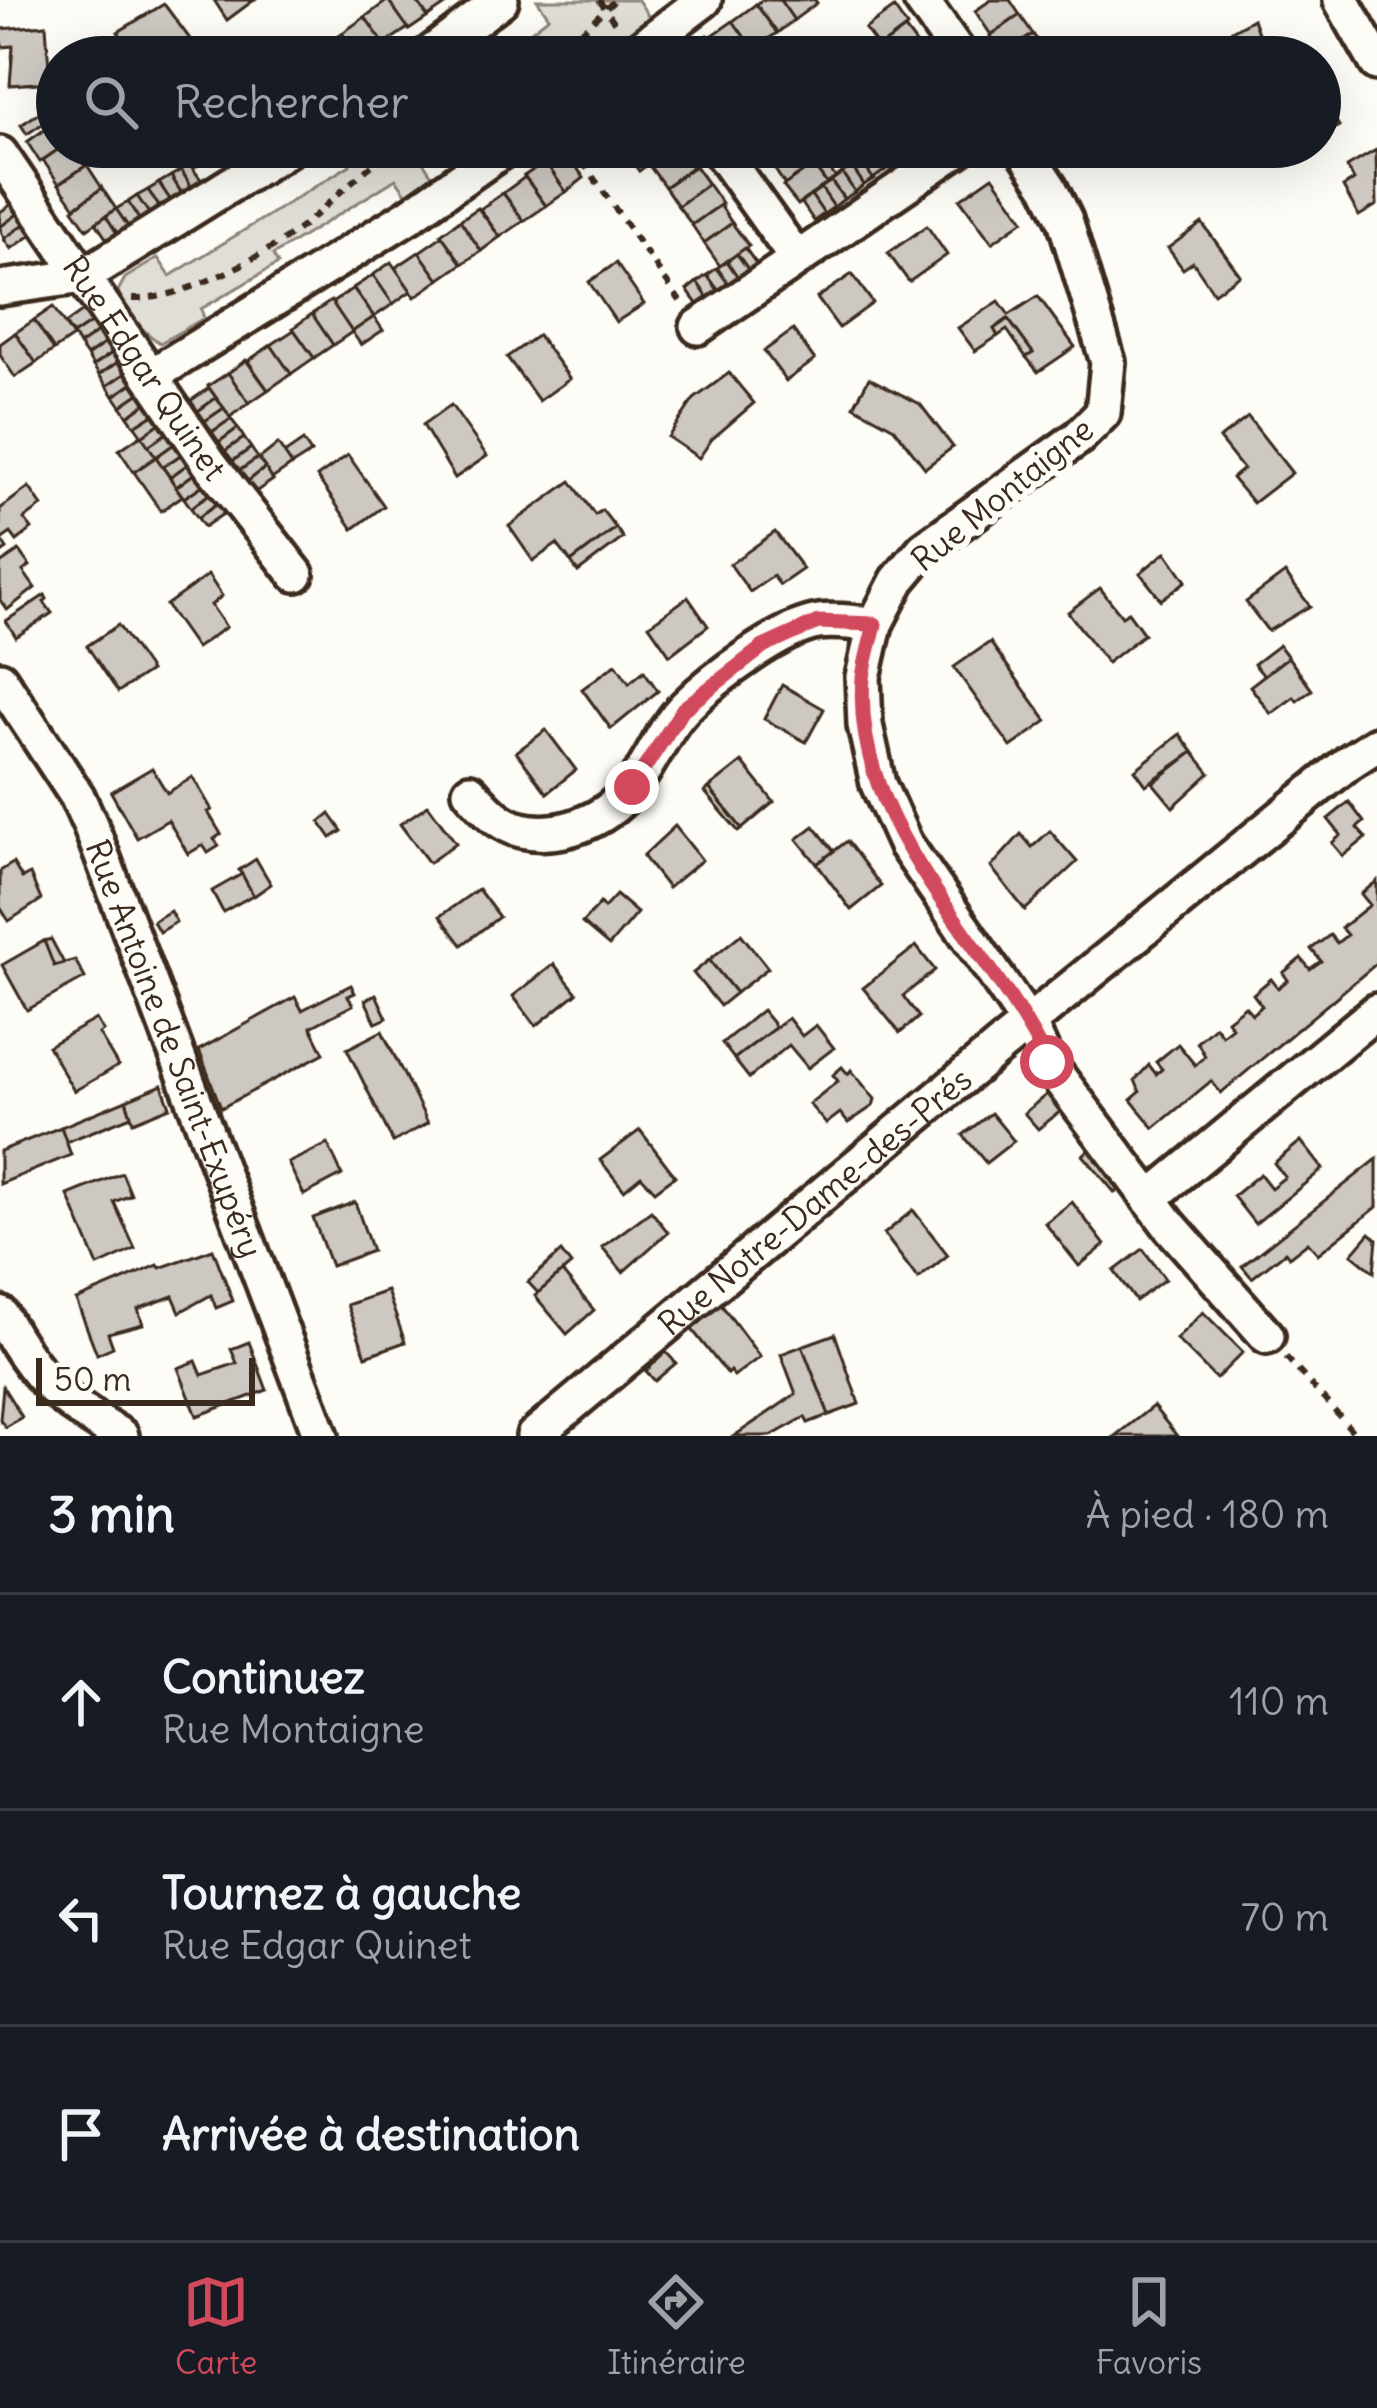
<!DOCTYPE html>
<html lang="fr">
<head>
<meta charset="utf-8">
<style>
	body { margin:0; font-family:Delius,sans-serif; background:#242831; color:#f1f3f6 }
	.scale { position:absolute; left:36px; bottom:30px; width:219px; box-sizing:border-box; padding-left:12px; border:6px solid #3b2a1e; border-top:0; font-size:33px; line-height:42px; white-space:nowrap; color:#3b2a1e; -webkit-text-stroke:9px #fdfcf7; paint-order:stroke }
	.stop { position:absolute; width:36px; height:36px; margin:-27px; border:9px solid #d1495b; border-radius:50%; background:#fff }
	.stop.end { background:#d1495b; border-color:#fff; box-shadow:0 3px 12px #0008 }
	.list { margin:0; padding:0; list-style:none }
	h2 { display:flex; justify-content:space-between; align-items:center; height:156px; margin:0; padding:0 48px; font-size:51px }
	h2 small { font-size:39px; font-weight:400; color:#9ea1a6 }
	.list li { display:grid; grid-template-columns:78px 1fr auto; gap:36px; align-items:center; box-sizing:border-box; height:216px; padding:0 48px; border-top:3px solid #363941 }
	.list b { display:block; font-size:45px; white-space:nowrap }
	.list p { margin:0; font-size:39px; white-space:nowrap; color:#9ea1a6 }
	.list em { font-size:39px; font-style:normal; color:#9ea1a6 }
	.icon { flex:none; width:66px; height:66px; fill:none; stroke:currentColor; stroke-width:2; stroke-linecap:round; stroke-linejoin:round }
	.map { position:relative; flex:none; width:1377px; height:1436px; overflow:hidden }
	.search { position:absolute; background:#171b24; box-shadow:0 12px 48px #0002; left:36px; right:36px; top:36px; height:132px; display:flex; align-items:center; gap:30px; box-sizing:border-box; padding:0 42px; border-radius:66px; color:#9ea1a6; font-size:45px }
	.sheet { height:804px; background:#171b24 }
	nav { display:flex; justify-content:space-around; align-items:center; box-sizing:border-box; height:168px; border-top:3px solid #363941; background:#171b24; font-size:33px; color:#9ea1a6 }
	nav a { display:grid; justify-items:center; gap:6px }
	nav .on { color:#d1495b }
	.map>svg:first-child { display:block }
	.green { fill:#e1ded7; stroke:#8e847a; stroke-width:3 }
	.building { fill:#cdc8c2; stroke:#3b2a1e; stroke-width:3 }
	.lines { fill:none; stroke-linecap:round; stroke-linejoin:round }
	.minor-casing { stroke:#3b2a1e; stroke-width:42 }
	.path { stroke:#3b2a1e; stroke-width:6; stroke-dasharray:9 9; stroke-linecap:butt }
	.minor { stroke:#fdfcf7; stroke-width:33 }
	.route { stroke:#d1495b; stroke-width:15 }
	.labels { text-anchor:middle; stroke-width:12; stroke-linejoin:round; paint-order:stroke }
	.street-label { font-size:33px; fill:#3b2a1e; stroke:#fdfcf7 }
</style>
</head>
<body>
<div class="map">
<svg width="1377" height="1436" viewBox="0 0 1377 1436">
	<rect width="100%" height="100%" fill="#fdfcf7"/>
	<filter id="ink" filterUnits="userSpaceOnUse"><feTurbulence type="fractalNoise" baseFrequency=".00833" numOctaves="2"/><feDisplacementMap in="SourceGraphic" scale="24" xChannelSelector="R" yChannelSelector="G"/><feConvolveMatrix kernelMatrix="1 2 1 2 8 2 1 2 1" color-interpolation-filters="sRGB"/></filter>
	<g filter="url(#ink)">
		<g class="green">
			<polygon points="537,0 638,0 653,23 606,57 593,57 581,42 560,57 498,57 549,17"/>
			<path d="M 339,147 L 442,147 L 423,162 L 437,183 L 411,200 L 396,179 L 273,255 L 278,264 L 201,309 L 204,318 L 160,343 C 141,330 126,313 118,291 L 125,278 L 158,258 L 170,276 L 350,165 Z"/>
		</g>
		<g class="building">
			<polygon points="214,0 254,0 227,20"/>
			<polygon points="388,0 416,0 428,17 409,30"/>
			<polygon points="388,0 408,28 384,44 365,17"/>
			<polygon points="416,0 445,0 447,4 428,17"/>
			<polygon points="762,0 780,0 794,20 777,33 756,4"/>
			<polygon points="780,0 815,0 817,3 794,20"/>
			<polygon points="991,0 1010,0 1020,15 991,35 975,11"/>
			<polygon points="164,4 190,39 166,57 137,57 118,32"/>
			<polygon points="756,4 777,33 753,49 733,21"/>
			<polygon points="894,8 907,27 879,48 865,29"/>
			<polygon points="1020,15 1033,34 1003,55 990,36"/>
			<polygon points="365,17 384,44 359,57 342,33"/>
			<polygon points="1253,19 1262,44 1269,40 1277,53 1270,57 1223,57 1214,41"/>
			<polygon points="733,21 753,49 741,57 724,57 710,37"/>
			<polygon points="46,25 50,82 10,85 13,46 2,47 0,29"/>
			<polygon points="905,29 922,52 915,57 885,57 879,48"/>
			<polygon points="342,33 359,57 332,57 323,45"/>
			<polygon points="1033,34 1047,54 1004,57 1003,55"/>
			<polygon points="708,35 710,37 724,57 694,57 689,49"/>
			<polygon points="1320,83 1326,94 1321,97 1339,126 1320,137"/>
			<polygon points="39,113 45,122 27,134 21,125"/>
			<polygon points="57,121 57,147 62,147 40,162 27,142"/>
			<polygon points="62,147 75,147 87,165 59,184 43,160"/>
			<polygon points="178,147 205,147 211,156 193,169"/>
			<polygon points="622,147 636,147 648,164 639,171"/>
			<polygon points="636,147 672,147 648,164"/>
			<polygon points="672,147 678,147 692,167 665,187 648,164"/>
			<polygon points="759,147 791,147 770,162"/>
			<polygon points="791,147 801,147 813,165 785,185 770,162"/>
			<polygon points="883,147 895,164 884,171 872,152"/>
			<polygon points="564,149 584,178 566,192 545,162"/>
			<polygon points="1376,150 1377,205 1359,216 1343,187 1354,180 1347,167"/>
			<polygon points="872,152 884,171 873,179 861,160"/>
			<polygon points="822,158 836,178 827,184 813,165"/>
			<polygon points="861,160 873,179 864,185 852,167"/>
			<polygon points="545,162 566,192 546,206 524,176"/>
			<polygon points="87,165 102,188 75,207 59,184"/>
			<polygon points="190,165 202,181 192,188 181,170"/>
			<polygon points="813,165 827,184 798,205 783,186"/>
			<polygon points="695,166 708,184 678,206 665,187"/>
			<polygon points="852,167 864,185 855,192 842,173"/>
			<polygon points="181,170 192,188 182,194 171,176"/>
			<polygon points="842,173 855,192 844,199 831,181"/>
			<polygon points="171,176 182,194 171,201 159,183"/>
			<polygon points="993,176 1024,220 992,243 960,199"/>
			<polygon points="525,177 546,206 524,221 503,193"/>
			<polygon points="831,181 844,199 834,207 821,188"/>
			<polygon points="159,183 171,201 160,208 148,190"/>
			<polygon points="708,184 722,204 692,225 678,206"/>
			<polygon points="102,188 116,209 87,229 73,209"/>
			<polygon points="821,188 834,207 824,214 811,195"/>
			<polygon points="148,190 160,208 150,215 137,196"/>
			<polygon points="503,193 524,221 500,237 480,209"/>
			<polygon points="811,195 824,214 814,221 801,202"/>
			<polygon points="137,196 150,215 140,221 128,202"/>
			<polygon points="128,202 140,221 129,228 116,209"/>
			<polygon points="12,204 19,213 0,227 0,212"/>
			<polygon points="720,205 732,223 704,243 692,225"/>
			<polygon points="478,208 500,237 481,251 460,220"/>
			<polygon points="116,209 129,228 118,235 106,216"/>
			<polygon points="19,213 26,223 4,239 0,227"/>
			<polygon points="106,216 118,235 108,241 96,223"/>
			<polygon points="460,220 481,251 462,264 441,234"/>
			<polygon points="26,223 33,234 11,249 4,239"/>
			<polygon points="732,223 749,246 720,266 704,243"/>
			<polygon points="1202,223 1240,275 1214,293 1193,262 1183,269 1168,248"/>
			<polygon points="927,226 947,255 909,282 888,253"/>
			<polygon points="442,236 462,264 439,280 419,252"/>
			<polygon points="745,248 758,266 750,272 737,254"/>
			<polygon points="419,252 439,280 415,297 395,268"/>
			<polygon points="737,254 750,272 739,279 727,261"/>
			<polygon points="727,261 739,279 730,286 717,268"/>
			<polygon points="391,262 411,291 393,304 373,275"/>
			<polygon points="616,263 644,304 616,322 589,282"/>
			<polygon points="717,268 730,286 720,293 707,275"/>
			<polygon points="852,274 873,303 839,328 817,298"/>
			<polygon points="373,275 393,304 374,317 353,288"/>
			<polygon points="707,275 720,293 710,301 697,282"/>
			<polygon points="697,282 710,301 700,308 687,290"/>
			<polygon points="353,288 374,317 352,332 332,303"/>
			<polygon points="1038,296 1075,347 1038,372 1026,357 1033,353 1008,319 994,329 998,336 975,351 958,328 999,301 1009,315"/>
			<polygon points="331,301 352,332 333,345 312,314"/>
			<polygon points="53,307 73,337 54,350 34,320"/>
			<polygon points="86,309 94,321 73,335 65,324"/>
			<polygon points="312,314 333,345 314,358 293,328"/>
			<polygon points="374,317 383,330 361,345 352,332"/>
			<polygon points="1008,319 1033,353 1026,357 1007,330 998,336 994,329"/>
			<polygon points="34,320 54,350 36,363 15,333"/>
			<polygon points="94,321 101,330 79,345 73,335"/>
			<polygon points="101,330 108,341 87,356 79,345"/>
			<polygon points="294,330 314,358 291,374 271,345"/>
			<polygon points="793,330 815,360 786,381 764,351"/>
			<polygon points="15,333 36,363 15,377 0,355 0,344"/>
			<polygon points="538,335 570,379 539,401 507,357"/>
			<polygon points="108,341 115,351 93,366 87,356"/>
			<polygon points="271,345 291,374 268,390 248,361"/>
			<polygon points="115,351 121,360 99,375 93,366"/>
			<polygon points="121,360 129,371 107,386 99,375"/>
			<polygon points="246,360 268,390 249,403 228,373"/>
			<polygon points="129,371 136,381 114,396 107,386"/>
			<polygon points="228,373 249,403 230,417 208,386"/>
			<polygon points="729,373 754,403 712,439 699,458 668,437 694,399"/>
			<polygon points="869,378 920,404 953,447 925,468 894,428 854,406"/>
			<polygon points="136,381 143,391 121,406 114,396"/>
			<polygon points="209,388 216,398 198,411 190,401"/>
			<polygon points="143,391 149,401 128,416 121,406"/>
			<polygon points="216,398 224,408 205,421 198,411"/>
			<polygon points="149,401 157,412 135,426 128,416"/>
			<polygon points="451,405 487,456 455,478 423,425"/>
			<polygon points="224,408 231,419 212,432 205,421"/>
			<polygon points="157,412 163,421 142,436 135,426"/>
			<polygon points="1248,417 1292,473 1253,503 1232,478 1243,469 1219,439"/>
			<polygon points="231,419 238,428 219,442 212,432"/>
			<polygon points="163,421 170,431 148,446 142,436"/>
			<polygon points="238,428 244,438 225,451 219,442"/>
			<polygon points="170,431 177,442 156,457 148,446"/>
			<polygon points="141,435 156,457 134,472 119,450"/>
			<polygon points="244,438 251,448 233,461 225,451"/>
			<polygon points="303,441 311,453 292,465 284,454"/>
			<polygon points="177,442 185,452 163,467 156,457"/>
			<polygon points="278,444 292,465 272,479 259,459"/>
			<polygon points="251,448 258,458 239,471 233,461"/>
			<polygon points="185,452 191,462 170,477 163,467"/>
			<polygon points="348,455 384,506 353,529 317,477"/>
			<polygon points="156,457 182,496 161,511 134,472"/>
			<polygon points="258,458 265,468 247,482 239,471"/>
			<polygon points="191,462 198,471 176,487 170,477"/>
			<polygon points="265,468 273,480 254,493 247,482"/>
			<polygon points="198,471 206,483 184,498 176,487"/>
			<polygon points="571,481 595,515 602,510 616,528 571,562 557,544 533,561 509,526"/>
			<polygon points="206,483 212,492 191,508 184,498"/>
			<polygon points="29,487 42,506 24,519 32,529 17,541 11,533 1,540 7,549 0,554 0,509"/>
			<polygon points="212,492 219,502 198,518 191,508"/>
			<polygon points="219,502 226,512 204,527 198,518"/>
			<polygon points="616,528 623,538 578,572 571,562"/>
			<polygon points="775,532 803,569 780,585 773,576 750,592 730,564"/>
			<polygon points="19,551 30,566 23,571 35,588 7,610 0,600 0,564"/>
			<polygon points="1166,552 1186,581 1161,600 1140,573"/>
			<polygon points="1285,573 1310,606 1268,631 1246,602"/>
			<polygon points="208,575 222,596 211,605 226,627 196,648 166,605"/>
			<polygon points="1100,588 1122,616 1128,612 1144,634 1107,663 1068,612"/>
			<polygon points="45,595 47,599 44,602 52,613 16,637 6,621"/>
			<polygon points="688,597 708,626 670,655 649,625"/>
			<polygon points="118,625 150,671 118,692 87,646"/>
			<polygon points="990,642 1047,721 1011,747 954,667"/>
			<polygon points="1279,645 1288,657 1264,676 1254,664"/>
			<polygon points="1288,657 1312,690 1297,701 1294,697 1271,714 1250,686"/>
			<polygon points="616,664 629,683 644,671 658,691 611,729 582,689"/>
			<polygon points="782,685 824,709 806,742 764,719"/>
			<polygon points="546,730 576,770 547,793 516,752"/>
			<polygon points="1180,734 1193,752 1146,785 1135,770"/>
			<polygon points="1193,752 1210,773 1173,807 1153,783"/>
			<polygon points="742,762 774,802 742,829 709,788"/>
			<polygon points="152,768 167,793 193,777 212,810 208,812 221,834 214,839 219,846 208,853 203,845 188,854 168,820 137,838 111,792"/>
			<polygon points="709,788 742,829 738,831 705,792"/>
			<polygon points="1349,802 1364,822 1357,828 1366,838 1343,856 1332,843 1341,835 1328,819"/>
			<polygon points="428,805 456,843 429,863 400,824"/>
			<polygon points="330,814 342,831 331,838 320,822"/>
			<polygon points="675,826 702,860 668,888 643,856"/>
			<polygon points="814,826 834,851 817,864 797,839"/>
			<polygon points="1050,831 1077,862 1025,910 991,867 1021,834 1032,847"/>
			<polygon points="847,841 881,886 851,910 817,864"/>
			<polygon points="256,859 271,884 254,896 239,870"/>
			<polygon points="13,863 22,878 30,874 41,900 9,921 0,907 0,871"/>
			<polygon points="242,874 253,895 223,912 212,891"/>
			<polygon points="1377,881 1377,963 1221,1093 1211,1081 1154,1128 1131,1100 1140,1092 1135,1080 1149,1065 1156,1074 1162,1069 1156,1062 1178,1044 1195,1065 1205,1056 1197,1042 1215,1026 1222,1035 1232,1027 1227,1020 1245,1006 1252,1014 1262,1006 1253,994 1271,979 1278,988 1288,980 1283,973 1301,958 1310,969 1321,961 1311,949 1330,935 1337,943 1347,935 1341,928 1370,905 1361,894"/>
			<polygon points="478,889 499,917 462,945 440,916"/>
			<polygon points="616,895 637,913 609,946 582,923 600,903 604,908"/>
			<polygon points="170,911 176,922 159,932 153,921"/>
			<polygon points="741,934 768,968 736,993 709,960"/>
			<polygon points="51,939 65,965 61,967 54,966 51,961 44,941"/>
			<polygon points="44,941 54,966 75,960 85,978 27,1010 2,965"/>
			<polygon points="916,946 935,970 903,996 919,1017 900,1033 863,988"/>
			<polygon points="709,960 736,993 720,1006 693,973"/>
			<polygon points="554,964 577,993 536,1026 513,996"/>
			<polygon points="351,985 355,993 348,996 353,1005 311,1027 324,1053 221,1108 199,1050 295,997 302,1010"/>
			<polygon points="376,994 387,1018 376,1023 365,1000"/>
			<polygon points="762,1010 776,1027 734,1059 722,1043"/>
			<polygon points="788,1018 802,1036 816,1025 834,1048 808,1068 789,1045 749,1078 734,1059"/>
			<polygon points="96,1019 103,1031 99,1034 118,1066 74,1091 48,1046"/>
			<polygon points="382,1031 428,1123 393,1142 347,1049"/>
			<polygon points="842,1067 848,1074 851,1070 875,1099 873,1106 848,1123 840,1113 826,1124 809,1104 838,1081 833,1075"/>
			<polygon points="162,1085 170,1107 133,1122 126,1100"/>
			<polygon points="1047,1094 1061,1111 1038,1129 1024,1113"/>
			<polygon points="126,1100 131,1116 66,1142 61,1127"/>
			<polygon points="991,1113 1014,1141 986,1163 963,1135"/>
			<polygon points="61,1127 71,1155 0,1184 0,1151"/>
			<polygon points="640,1130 675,1176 655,1191 641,1176 624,1190 600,1160"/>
			<polygon points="1301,1141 1323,1169 1255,1224 1233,1196 1260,1174 1271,1188 1285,1177 1274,1163"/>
			<polygon points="328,1144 342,1175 304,1195 288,1163"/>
			<polygon points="1092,1147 1122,1187 1115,1193 1083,1155"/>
			<polygon points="1377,1159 1377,1207 1318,1254 1308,1242 1289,1257 1285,1252 1252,1278 1242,1266"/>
			<polygon points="122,1173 131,1195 114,1202 135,1249 98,1266 68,1195"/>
			<polygon points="355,1202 372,1251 331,1266 313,1218"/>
			<polygon points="1072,1202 1105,1245 1079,1266 1045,1223"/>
			<polygon points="913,1210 948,1255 918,1279 884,1234"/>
			<polygon points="651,1211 668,1232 623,1272 602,1247"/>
			<polygon points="1370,1233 1377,1239 1374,1272 1352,1254"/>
			<polygon points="213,1249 233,1301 216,1308 211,1295 180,1312 173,1296 138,1309 143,1324 108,1333 113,1347 97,1354 76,1300 158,1265 160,1268"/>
			<polygon points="1143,1249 1165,1279 1136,1301 1114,1271"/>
			<polygon points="561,1252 571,1265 538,1293 528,1282"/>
			<polygon points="562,1272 594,1310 567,1334 535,1296"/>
			<polygon points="387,1291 405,1342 366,1356 347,1305"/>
			<polygon points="720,1303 760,1357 734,1376 730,1371 727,1374 690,1327"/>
			<polygon points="1203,1312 1243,1352 1216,1379 1176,1339"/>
			<polygon points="835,1334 859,1404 829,1415 802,1346"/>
			<polygon points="249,1342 267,1390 197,1416 178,1368 196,1361 202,1375 237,1363 231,1349"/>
			<polygon points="802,1346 829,1415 808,1423 805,1417 771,1436 734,1436 796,1394 781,1354"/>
			<polygon points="666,1352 676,1363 655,1381 646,1371"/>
			<polygon points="3,1387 22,1417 5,1427 0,1419"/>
			<polygon points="1153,1406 1177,1436 1115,1436"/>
		</g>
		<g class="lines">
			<g class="minor-casing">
				<g id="minor">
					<polyline points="921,0 961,57"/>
					<polyline points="1341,0 1377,63"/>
					<polyline points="426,57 501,0"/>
					<polyline points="629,57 704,0"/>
					<polyline points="717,147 797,259"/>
					<polyline points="1022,147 1049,187 1065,220 1108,362 1103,413 1079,437 924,549 898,580 875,624 863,677 865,725 878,784 905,844 1028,1023 1047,1062 1170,1226 1267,1336"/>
					<path id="s1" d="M 0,154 L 210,464 L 296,574"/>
					<polyline points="0,288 84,276 291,147"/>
					<polyline points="698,327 961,147"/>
					<polyline points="151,376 409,216 507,147"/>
					<path id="s2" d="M 0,679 L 77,796 L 91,827 L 321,1436"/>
					<path d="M 470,791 C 484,807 499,825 521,830 C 561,839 604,821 629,791 C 651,765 662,730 686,706 C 713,679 782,627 819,622 C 836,619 858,624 875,624"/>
					<polyline points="1149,1199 1377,1011"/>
					<path d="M 0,1314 C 37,1381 57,1397 121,1436"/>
					<path id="s3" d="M 534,1436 L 1000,1046 L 1349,762 L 1377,744"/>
				</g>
			</g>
			<g class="path">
				<polyline points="599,0 617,26"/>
				<polyline points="554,57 615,0"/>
				<polyline points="572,147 680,301"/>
				<path d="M 133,299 C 181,301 268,255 305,224 C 337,197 363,167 401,147"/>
				<polyline points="1286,1357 1357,1436"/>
			</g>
			<use href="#minor" class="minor"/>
		</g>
	</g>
	<g class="lines" filter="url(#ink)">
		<path class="route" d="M 632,787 L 683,709 L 763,647 L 818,622 L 875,624 C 871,642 865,661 863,678 C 851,829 987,937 1047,1062"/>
	</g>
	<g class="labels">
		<g class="street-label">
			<text dy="12" stroke="none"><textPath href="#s1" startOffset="258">Rue Edgar Quinet</textPath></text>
			<text transform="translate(1002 494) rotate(-39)" y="12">Rue Montaigne</text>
			<text dy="12" stroke="none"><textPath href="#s2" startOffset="411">Rue Antoine de Saint-Exupéry</textPath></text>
			<text dy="12" stroke="none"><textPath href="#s3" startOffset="366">Rue Notre-Dame-des-Prés</textPath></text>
		</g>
	</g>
</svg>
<div class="scale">50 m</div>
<div class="stop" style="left:1047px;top:1062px"></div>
<div class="stop end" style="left:632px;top:787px"></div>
<div class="search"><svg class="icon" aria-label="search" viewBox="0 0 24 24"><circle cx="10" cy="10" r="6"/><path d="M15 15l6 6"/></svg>Rechercher</div>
</div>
<section class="sheet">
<h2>3 min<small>À pied · 180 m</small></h2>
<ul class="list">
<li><svg class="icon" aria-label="ahead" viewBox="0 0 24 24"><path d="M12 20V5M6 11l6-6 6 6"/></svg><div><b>Continuez</b><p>Rue Montaigne</p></div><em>110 m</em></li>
<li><svg class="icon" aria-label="left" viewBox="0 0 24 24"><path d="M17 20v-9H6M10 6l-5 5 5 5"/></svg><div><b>Tournez à gauche</b><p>Rue Edgar Quinet</p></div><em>70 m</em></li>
<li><svg class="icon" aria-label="arrive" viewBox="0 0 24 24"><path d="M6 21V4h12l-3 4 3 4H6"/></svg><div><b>Arrivée à destination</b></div></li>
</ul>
</section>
<nav>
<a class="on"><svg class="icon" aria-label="map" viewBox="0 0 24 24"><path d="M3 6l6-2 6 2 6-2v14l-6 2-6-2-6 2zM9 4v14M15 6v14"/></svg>Carte</a>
<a><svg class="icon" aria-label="directions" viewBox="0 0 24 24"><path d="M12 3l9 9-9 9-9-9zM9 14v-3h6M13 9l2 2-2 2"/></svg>Itinéraire</a>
<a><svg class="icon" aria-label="saved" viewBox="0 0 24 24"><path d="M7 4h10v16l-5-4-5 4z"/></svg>Favoris</a>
</nav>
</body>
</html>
